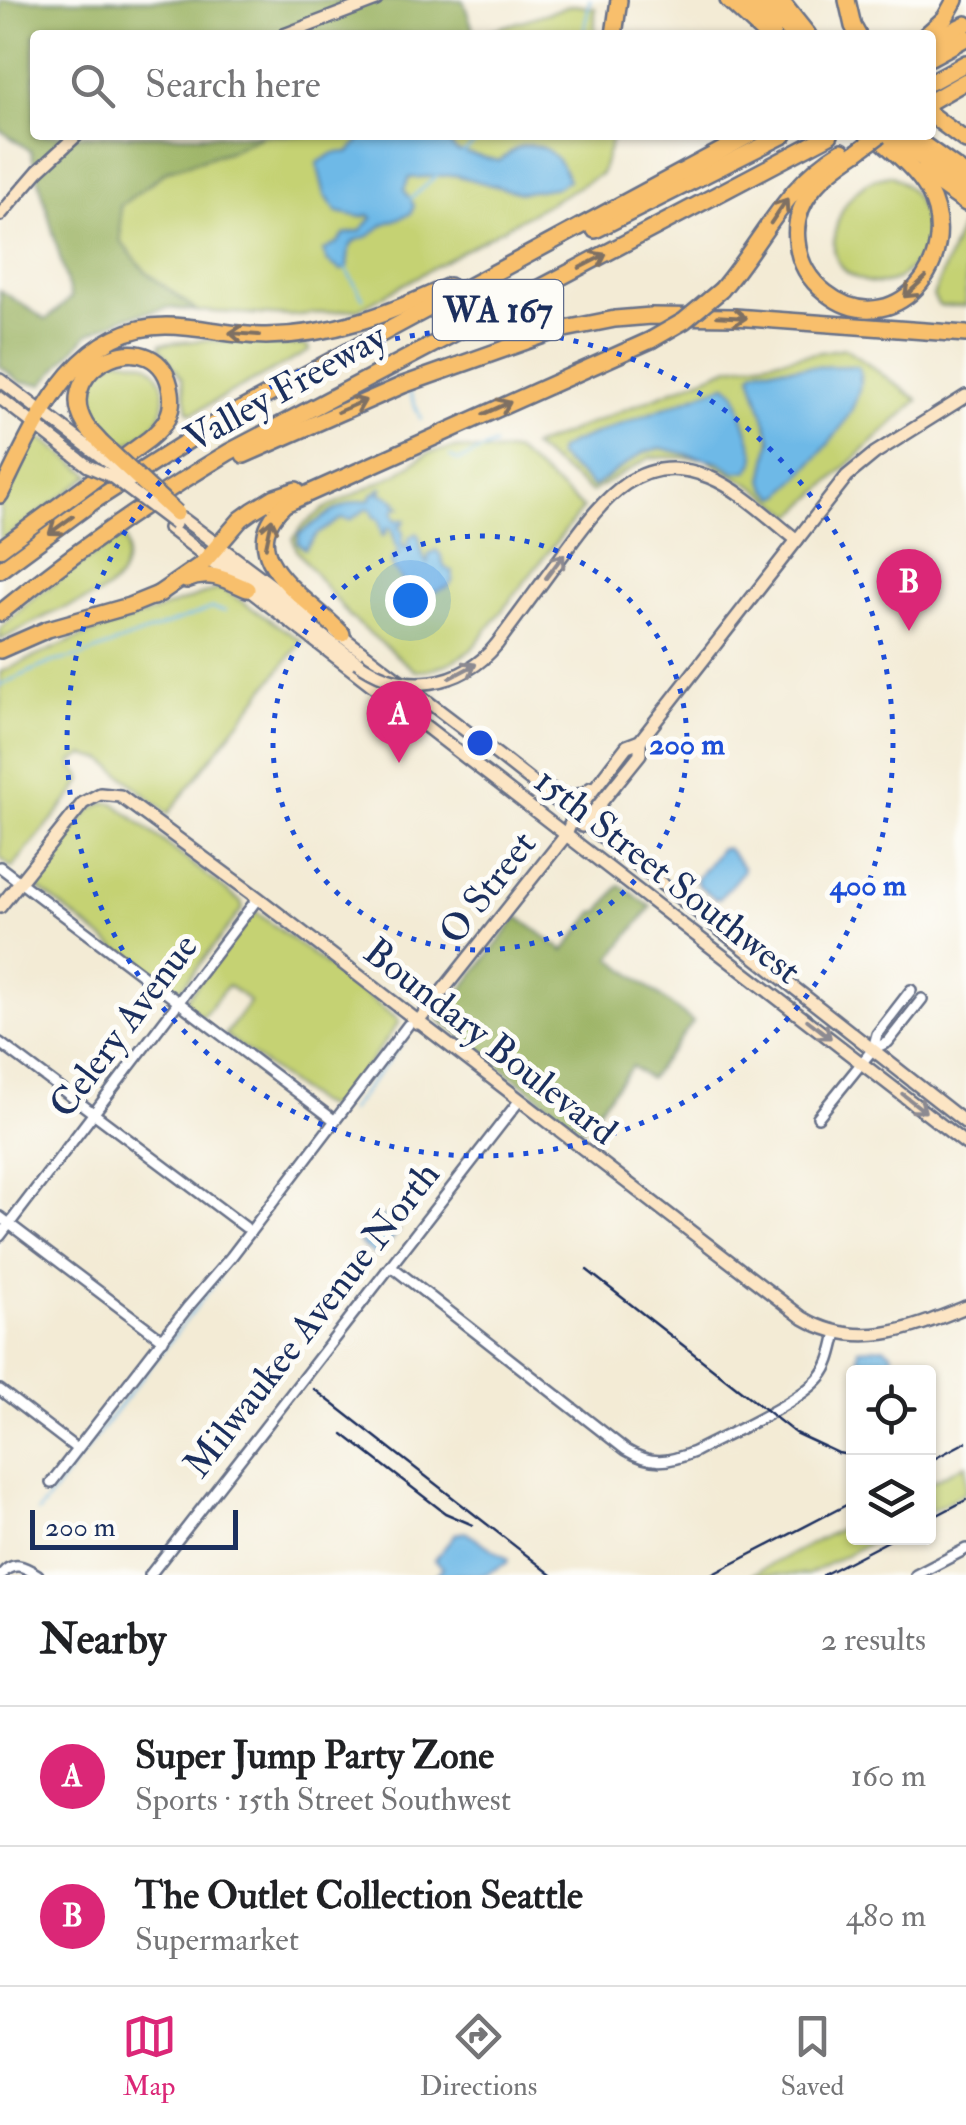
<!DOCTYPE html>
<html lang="en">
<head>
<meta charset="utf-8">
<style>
	body { margin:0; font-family:"IM FELL Double Pica",serif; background:#f6f6f6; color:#202124 }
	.controls { position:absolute; right:30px; bottom:30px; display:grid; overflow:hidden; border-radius:10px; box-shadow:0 2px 8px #0004 }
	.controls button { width:90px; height:90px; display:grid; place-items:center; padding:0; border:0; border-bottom:2px solid #e0e0e0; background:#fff; color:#202124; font:50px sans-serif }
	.scale { position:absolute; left:30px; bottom:25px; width:208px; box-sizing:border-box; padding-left:10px; border:5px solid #1b2f5e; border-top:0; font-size:28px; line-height:35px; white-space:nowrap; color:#1b2f5e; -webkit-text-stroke:8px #fdfcf7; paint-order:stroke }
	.you { position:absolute; left:410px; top:600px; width:35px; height:35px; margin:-25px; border:8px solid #fff; border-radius:50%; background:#1a73e8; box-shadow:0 0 0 15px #1a73e833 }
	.badge { display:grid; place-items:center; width:65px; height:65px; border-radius:50%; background:#db2777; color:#fff; font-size:32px; font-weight:700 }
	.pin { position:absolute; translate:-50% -82px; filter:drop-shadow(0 2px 5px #0008) }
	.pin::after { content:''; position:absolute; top:52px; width:35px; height:30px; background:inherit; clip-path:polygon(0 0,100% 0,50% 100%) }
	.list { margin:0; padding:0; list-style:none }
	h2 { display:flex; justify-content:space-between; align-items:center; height:130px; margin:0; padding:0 40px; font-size:42px }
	h2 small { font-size:32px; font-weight:400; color:#757577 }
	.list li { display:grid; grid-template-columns:65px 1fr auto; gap:30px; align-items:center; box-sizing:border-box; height:140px; padding:0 40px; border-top:2px solid #e0e0e0 }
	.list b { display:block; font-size:38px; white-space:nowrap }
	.list p { margin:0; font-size:32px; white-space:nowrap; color:#757577 }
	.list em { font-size:32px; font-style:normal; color:#757577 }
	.icon { flex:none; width:55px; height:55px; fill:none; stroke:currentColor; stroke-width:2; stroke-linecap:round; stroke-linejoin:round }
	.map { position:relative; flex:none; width:966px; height:1575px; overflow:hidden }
	.search { position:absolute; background:#fff; box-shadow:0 2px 8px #0004; left:30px; right:30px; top:30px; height:110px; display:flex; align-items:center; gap:25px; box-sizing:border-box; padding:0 35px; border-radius:10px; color:#757577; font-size:38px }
	.sheet { height:410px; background:#fff }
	nav { display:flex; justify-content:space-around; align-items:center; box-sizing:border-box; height:140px; border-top:2px solid #e0e0e0; background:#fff; font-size:28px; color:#757577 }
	nav a { display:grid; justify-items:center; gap:5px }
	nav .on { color:#db2777 }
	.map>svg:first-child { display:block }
	.green { fill:#c5d273; stroke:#708068; stroke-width:2.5 }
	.forest { fill:#9cb465; stroke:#5c7262; stroke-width:2.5 }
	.water { fill:#6eb9e7; stroke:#4474a2; stroke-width:2.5 }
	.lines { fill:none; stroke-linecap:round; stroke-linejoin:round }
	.stream { stroke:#6eb9e7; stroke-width:2.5 }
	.street-casing { stroke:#677188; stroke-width:14 }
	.secondary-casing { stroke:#677188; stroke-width:16 }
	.highway-casing { stroke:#677188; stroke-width:20 }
	.street { stroke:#fff; stroke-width:9 }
	.secondary { stroke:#fce5c4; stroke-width:11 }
	.highway { stroke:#f8bf6c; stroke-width:15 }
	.rail { stroke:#1b2f5e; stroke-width:2.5 }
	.secondary-bridge-casing { stroke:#677188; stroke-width:16; stroke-linecap:butt }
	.highway-bridge-casing { stroke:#677188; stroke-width:20; stroke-linecap:butt }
	.secondary-bridge { stroke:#fce5c4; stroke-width:11 }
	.highway-bridge { stroke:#f8bf6c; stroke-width:15 }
	.oneway { stroke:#7e7064 }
	.oneway2 { stroke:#8c8a91 }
	.ring { fill:none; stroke:#1d4ed8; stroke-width:5; stroke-dasharray:5 10 }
	.labels { text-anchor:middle; stroke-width:10; stroke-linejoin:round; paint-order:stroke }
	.shield { fill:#fdfcf7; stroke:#5f6c8c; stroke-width:2.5 }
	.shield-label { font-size:35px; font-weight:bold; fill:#1b2f5e }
	.street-label { font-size:38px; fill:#1b2f5e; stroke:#fdfcf7 }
	.centre { fill:#1d4ed8; stroke:#fdfcf7; stroke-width:5 }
	.ring-label { font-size:30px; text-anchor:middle; font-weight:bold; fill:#1d4ed8; stroke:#fdfcf7; stroke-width:10; stroke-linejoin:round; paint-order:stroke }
</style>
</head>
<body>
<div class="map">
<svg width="966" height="1575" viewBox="0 0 966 1575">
	<rect width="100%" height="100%" fill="#fdfcf7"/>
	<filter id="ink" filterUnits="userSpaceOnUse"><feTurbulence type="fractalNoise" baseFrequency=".01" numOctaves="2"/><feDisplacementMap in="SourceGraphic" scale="20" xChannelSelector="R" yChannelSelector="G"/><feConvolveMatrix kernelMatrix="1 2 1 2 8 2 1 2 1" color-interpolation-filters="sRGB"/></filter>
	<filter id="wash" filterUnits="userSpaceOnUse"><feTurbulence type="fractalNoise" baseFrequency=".0048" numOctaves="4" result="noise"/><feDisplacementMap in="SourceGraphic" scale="40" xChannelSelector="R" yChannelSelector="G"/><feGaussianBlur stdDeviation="2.25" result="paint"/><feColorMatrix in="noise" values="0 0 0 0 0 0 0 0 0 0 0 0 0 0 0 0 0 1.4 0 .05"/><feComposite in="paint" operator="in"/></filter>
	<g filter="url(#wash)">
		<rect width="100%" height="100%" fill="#f3ebd5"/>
		<g class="green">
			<polygon points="573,5 595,8 595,35 476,35"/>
			<polygon points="263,135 613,135 601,174 359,309 290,316 197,311 147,273 120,242 120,205 168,170 230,151"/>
			<path d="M 891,175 C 897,179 904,183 909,189 C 925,207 933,241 917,261 C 911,268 902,277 893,281 C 875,288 848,279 838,262 C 833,252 833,242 835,232 C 841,202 860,179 891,175 Z"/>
			<polygon points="963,222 966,223 966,306 939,306 933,296"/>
			<polygon points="205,340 302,345 308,347 309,351 193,413 188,411 182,378 160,348 161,344"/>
			<polygon points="845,348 918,400 794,515 758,489 704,458 651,457 591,492 532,447 730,367"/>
			<path d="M 117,358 C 126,360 140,360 148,364 C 166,377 169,404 157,421 C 148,434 131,442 119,450 C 91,423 80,419 90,378 Z"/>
			<polygon points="35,438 44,440 91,475 0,542 0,506"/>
			<path d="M 454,448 L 494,452 L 515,451 L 583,508 L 471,650 C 453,662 437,671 415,671 L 350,617 L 297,551 L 293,539 L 301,527 L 324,509 L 398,473 L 428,453 Z"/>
			<path d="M 117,539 L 125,539 C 128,549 127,553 125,563 C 119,595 82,600 57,611 C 38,619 19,631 0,640 L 0,628 L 32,599 Z"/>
			<polygon points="221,588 302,641 168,814 104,760 84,755 72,762 73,768 80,774 82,780 75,792 12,868 0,858 0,672 73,640"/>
			<polygon points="106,802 114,803 241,902 243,908 181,989 176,991 165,987 33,884 90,810"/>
			<polygon points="256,912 396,1018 399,1022 339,1106 330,1108 316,1103 225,1035 250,1002 228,985 202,1017 186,1004 187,998 252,913"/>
			<polygon points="966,1464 966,1492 929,1512 929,1483"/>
			<polygon points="853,1522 854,1538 879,1538 807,1575 751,1575"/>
		</g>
		<g class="forest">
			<polygon points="0,0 463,0 475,35 35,35 35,135 263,135 230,151 168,170 120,206 121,242 147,273 197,311 168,308 126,317 88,334 43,384 20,382 0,366 0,290 46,320 71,298 31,151 0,130"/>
			<polygon points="620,885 651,907 611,958 693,1022 649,1079 632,1066 582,1130 439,1019 518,917 564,951 594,912 600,911"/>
		</g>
		<g class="water">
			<path d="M 363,135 L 443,135 L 456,151 L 499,161 C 505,157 512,150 519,147 C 543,139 562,159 568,180 L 558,187 L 520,193 L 455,175 L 409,178 L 404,190 L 414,205 L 412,213 L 384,224 L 369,236 L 354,241 L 349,249 L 347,268 L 341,270 L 327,261 L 323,251 L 337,243 L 345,234 L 360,231 L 372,218 L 369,215 L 361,217 L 337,212 L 325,195 L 317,163 L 334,153 L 350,152 Z"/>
			<path d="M 855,366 L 859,368 C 869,411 810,464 783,494 L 777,497 L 768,490 L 763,480 L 771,439 L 751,375 L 755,370 L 762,368 Z"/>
			<polygon points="727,384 736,393 755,455 754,463 748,471 736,472 719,462 661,448 644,452 593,487 557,456 559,450 572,443"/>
			<path d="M 382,488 L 381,493 L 397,501 L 394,502 L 400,507 L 396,507 L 393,512 L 395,520 L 405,520 L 402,525 L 398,526 L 403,532 L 402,546 L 407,548 L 409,538 L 417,533 C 423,544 419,553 427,563 L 429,554 L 436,550 L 440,554 L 445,568 L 453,572 L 452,582 L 448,587 L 422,596 L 413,594 L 393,568 L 391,562 L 393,557 L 399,554 L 391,528 L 387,528 L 385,535 L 382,536 L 379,520 L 373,516 L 372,511 L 368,508 L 350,520 L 342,518 L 316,535 L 305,549 L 298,543 L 299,534 C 320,519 343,501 370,500 L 373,493 L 378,493 L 378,490 Z"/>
			<polygon points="721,848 727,848 743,867 742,872 720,898 715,898 697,884 697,879"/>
			<polygon points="381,1216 399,1230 378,1257 360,1243"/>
			<polygon points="884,1347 891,1352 898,1372 877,1372 858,1358 859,1349"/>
			<polygon points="465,1532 508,1559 507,1563 483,1575 436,1575 443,1567 435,1560 455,1534"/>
		</g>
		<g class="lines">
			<g class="stream">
				<polyline points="583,35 590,0"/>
				<polyline points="462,154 484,135"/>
				<polyline points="409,200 437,176"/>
				<polyline points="344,266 363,298"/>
				<polyline points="410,393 421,419"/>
				<polyline points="450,456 458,461 494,445"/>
				<polyline points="0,685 52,662 82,656 212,608 225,611"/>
				<polyline points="349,1111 407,1036"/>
				<polyline points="38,1512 219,1277"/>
			</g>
		</g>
	</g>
	<g filter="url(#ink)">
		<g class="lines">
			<g class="street-casing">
				<g id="street">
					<polyline points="0,867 334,1120"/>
					<polyline points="0,1043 245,1227"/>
					<polyline points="873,1049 888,1042 922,999"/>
					<polyline points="818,1117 873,1049 877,1034 911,990"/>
					<polyline points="0,1217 163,1340"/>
					<polyline points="0,1236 258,898"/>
					<path d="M 391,1266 L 626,1450 C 651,1465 667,1463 694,1452 C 726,1435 800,1403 821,1376 C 831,1364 833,1348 837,1333"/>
					<polyline points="0,1390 77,1449"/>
					<polyline points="51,1483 187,1308 231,1257 408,1025"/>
					<path d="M 1,1575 C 13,1560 24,1566 38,1575"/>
					<polyline points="150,1575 519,1101"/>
					<polyline points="916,1575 966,1549"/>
				</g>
			</g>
			<g class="secondary-casing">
				<g id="secondary">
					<polyline points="284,35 376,0"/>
					<polyline points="0,215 38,171 77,135"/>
					<polyline points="0,380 91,449"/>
					<polyline points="0,398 88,466"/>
					<polyline points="183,519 315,618"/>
					<polyline points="169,528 966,1144"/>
					<polyline points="217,556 357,662"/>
					<polyline points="335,631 503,759 966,1123"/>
					<path d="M 497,644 C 518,615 540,586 561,557 C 598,507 636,447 709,477 C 741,490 770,519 797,540"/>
					<path d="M 550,788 C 565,797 577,800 591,788"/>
					<polyline points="582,826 640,754 640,741"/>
					<path d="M 0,907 L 83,803 L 100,794 L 120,796 L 258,898 L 803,1318 C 859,1351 911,1329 966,1307"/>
					<polyline points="417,1023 566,835 574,815 627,746 640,741 847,476 875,453 966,396"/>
				</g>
			</g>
			<g class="highway-casing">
				<g id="highway">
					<polyline points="728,0 766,35"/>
					<polyline points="747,0 773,31"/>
					<polyline points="765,0 792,35"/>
					<polyline points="780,0 808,35"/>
					<polyline points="847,0 853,26 858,35"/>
					<polyline points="614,35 619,0"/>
					<polyline points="926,35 945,18 955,0"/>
					<polyline points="931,41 966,24"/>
					<polyline points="931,57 966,38"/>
					<polyline points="931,82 966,63"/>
					<polyline points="931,101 966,81"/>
					<polyline points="931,115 966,141"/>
					<polyline points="891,135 966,191"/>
					<polyline points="910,135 966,175"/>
					<path d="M 857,152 C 825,173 792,199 797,241 C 799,263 809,280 826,293 C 892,345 966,261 928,190 C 916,169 893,151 875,135"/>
					<polyline points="922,172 966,203"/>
					<polyline points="595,230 784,135"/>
					<path d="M 721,290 C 762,242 786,184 842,151"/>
					<polyline points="244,455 403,385 555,331 615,319 651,316 735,317 966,334"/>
					<path d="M 0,495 C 35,425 74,325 167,326 C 200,326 233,336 266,336 C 335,335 388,314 449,286"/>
					<path d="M 0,549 L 149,439 C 165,426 174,413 171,392 C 160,317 50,365 85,424 C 89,431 95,436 100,442"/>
					<polyline points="0,570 94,501 214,424 750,135"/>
					<path d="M 186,580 C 209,570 225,579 247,589"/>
					<polyline points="154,597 202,564 241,519 252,511 275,497 296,490"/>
					<path d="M 0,613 C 73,553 149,500 229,452 L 830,135"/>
					<path d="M 342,634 C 310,598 228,557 285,504 L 651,340"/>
					<polyline points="0,650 48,629 129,606 161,593"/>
				</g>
			</g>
			<use href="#street" class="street"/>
			<use href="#secondary" class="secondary"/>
			<use href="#highway" class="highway"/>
			<g class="rail">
				<polyline points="587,1270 795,1433 838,1453 854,1456"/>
				<polyline points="314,1389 552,1575"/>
				<polyline points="343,1434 445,1513 473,1525"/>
				<polyline points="928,1462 966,1442"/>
				<polyline points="928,1520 966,1500"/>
				<polyline points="711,1575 854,1501"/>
				<polyline points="823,1575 894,1538"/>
			</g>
			<g class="secondary-bridge-casing">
				<g id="secondary-bridge">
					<polyline points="91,449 132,480"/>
					<polyline points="88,466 111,476 175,524"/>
					<path d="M 357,662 C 403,696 462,688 497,644"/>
				</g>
			</g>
			<g class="highway-bridge-casing">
				<g id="highway-bridge">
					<polyline points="857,152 880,135"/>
					<polyline points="651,340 684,321 721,290"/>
					<polyline points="100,442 176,513"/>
				</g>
			</g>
			<use href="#secondary-bridge" class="secondary-bridge"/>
			<use href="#highway-bridge" class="highway-bridge"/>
		</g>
		<defs><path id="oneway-shaft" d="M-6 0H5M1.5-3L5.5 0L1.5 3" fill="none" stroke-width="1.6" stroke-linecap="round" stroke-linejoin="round" transform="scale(2.5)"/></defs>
		<g class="oneway">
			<use href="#oneway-shaft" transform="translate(779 211) rotate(-56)"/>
			<use href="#oneway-shaft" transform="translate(593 261) rotate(-27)"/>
			<use href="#oneway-shaft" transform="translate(915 287) rotate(137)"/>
			<use href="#oneway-shaft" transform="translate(732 317) rotate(3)"/>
			<use href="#oneway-shaft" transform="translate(244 334) rotate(-176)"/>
			<use href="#oneway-shaft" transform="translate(352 406) rotate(-23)"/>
			<use href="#oneway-shaft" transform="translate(497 408) rotate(-24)"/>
			<use href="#oneway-shaft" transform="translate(61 525) rotate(144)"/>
			<use href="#oneway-shaft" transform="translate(269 533) rotate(-78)"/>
		</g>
		<g class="oneway2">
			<use href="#oneway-shaft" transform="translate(555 566) rotate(-53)"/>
			<use href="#oneway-shaft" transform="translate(463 671) rotate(-28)"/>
			<use href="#oneway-shaft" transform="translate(819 1029) rotate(38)"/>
			<use href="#oneway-shaft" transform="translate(914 1103) rotate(38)"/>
		</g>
	</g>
	<g class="ring">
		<circle cx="480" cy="743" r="207"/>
		<circle cx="480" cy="743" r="413"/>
	</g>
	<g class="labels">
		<rect class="shield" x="433" y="280" width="130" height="60" rx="8"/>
		<g class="shield-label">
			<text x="498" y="322">WA 167</text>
		</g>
		<g class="street-label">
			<text transform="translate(285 387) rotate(-29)" y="13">Valley Freeway</text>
			<text transform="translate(668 875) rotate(38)" y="13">15th Street Southwest</text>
			<text transform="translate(487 887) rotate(-52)" y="13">O Street</text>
			<text transform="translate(123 1025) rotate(-53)" y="13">Celery Avenue</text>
			<text transform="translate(491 1041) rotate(38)" y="13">Boundary Boulevard</text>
			<text transform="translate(311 1319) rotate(-52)" y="13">Milwaukee Avenue North</text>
		</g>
	</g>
	<circle cx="480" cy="743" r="15" class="centre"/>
	<g class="ring-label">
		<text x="687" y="754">200 m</text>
		<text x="868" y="895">400 m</text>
	</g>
</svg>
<div class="controls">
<button><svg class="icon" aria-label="locate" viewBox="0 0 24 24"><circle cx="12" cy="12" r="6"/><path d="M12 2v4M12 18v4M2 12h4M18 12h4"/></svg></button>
<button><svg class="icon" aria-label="layers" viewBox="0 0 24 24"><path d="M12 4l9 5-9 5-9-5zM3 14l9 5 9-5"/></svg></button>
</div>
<div class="scale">200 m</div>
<div class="you"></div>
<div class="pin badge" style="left:399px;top:763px">A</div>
<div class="pin badge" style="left:909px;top:631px">B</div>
<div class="search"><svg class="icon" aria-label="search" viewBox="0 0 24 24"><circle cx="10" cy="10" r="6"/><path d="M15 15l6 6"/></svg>Search here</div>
</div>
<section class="sheet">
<h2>Nearby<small>2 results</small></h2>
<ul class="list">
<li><span class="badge">A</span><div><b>Super Jump Party Zone</b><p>Sports · 15th Street Southwest</p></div><em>160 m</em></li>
<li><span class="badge">B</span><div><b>The Outlet Collection Seattle</b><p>Supermarket</p></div><em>480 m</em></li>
</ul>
</section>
<nav>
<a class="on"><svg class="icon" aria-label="map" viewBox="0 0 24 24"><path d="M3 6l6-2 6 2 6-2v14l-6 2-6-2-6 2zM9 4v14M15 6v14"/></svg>Map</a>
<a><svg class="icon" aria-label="directions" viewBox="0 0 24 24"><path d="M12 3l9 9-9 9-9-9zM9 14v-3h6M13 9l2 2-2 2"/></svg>Directions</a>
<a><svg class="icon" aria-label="saved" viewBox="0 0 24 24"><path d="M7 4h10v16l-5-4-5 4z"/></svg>Saved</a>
</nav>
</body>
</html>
